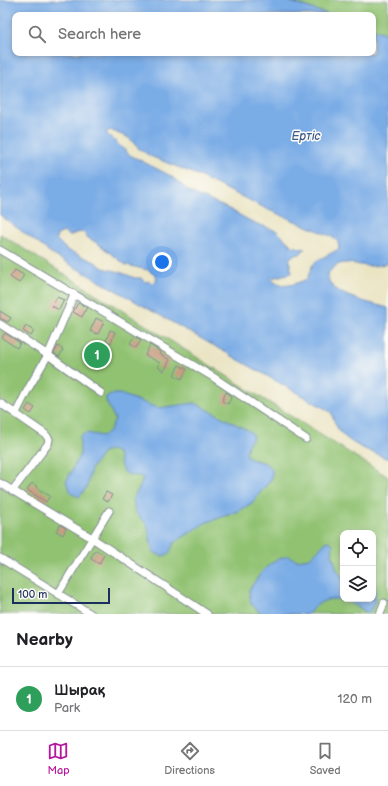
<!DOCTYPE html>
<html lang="en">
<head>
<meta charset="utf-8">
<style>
	body { margin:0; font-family:"Balsamiq Sans",sans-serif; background:#f6f6f6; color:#202124 }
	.controls { position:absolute; right:12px; bottom:12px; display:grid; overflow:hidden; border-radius:8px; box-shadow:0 2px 6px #0003 }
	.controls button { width:36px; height:36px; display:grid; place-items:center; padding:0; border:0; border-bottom:1px solid #e0e0e0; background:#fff; color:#202124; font:20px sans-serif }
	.scale { position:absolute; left:12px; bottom:10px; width:98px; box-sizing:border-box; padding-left:4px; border:2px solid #1b2f5e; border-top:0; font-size:11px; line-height:14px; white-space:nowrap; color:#1b2f5e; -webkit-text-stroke:3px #fdfcf7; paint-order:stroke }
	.you { position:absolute; left:162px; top:262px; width:14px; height:14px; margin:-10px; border:3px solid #fff; border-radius:50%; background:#1a73e8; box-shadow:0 0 0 6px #1a73e833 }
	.badge { display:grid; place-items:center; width:26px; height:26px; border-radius:50%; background:#b5179e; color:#fff; font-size:13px; font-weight:700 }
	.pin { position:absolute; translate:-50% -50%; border:2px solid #fff; box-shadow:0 1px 4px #0006 }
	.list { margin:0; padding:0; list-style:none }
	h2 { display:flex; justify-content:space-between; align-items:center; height:52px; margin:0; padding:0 16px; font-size:17px }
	h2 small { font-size:13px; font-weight:400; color:#757577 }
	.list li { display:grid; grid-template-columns:26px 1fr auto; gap:12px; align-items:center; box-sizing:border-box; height:64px; padding:0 16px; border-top:1px solid #e0e0e0 }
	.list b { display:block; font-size:15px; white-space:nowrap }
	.list p { margin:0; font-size:13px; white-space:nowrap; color:#757577 }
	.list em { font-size:13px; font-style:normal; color:#757577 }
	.icon { flex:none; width:22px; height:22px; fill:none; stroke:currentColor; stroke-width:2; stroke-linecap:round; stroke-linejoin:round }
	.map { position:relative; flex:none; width:388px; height:614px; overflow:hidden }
	.search { position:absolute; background:#fff; box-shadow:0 2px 6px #0003; left:12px; right:12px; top:12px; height:44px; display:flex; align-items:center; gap:10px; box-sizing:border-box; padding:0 14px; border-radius:8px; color:#757577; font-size:15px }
	.sheet { height:116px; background:#fff }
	nav { display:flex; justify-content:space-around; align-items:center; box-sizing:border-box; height:56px; border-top:1px solid #e0e0e0; background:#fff; font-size:11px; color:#757577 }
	nav a { display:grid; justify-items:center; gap:2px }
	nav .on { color:#b5179e }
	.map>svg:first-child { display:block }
	.green { fill:#91c272; stroke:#567868; fill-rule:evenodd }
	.water { fill:#7aace6; stroke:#4a6ea2; fill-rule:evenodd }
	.building { fill:#c79d80 }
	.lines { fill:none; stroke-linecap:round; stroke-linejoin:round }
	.minor-casing { stroke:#828a90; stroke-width:9 }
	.minor { stroke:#fff; stroke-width:7 }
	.labels { text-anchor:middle; stroke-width:3; stroke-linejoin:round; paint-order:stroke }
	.water-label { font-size:12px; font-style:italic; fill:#3c5b8e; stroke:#fdfcf7 }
</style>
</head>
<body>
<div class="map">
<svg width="388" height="614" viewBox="0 0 388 614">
	<rect width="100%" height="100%" fill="#fdfcf7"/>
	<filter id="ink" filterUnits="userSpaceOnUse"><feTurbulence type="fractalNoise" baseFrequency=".025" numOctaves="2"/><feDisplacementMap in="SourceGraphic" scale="8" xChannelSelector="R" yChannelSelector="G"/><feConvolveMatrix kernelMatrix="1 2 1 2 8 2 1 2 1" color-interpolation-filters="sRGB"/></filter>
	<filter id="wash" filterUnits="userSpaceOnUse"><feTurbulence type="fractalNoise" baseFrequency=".012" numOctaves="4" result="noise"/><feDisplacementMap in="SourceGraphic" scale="16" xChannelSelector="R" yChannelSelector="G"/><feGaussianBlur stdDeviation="0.9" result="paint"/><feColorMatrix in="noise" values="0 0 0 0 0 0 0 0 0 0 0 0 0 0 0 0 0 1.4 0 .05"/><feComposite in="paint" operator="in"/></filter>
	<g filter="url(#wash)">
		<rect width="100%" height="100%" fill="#eae4c3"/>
		<g class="green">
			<polygon points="289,0 388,0 388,34 373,29 373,15 331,15 288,1"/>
			<path d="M 0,234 L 388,477 L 388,614 L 0,614 ZM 343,533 L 373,533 L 373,599 L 343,599 Z"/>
		</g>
		<g class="water">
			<path d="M 0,0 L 285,0 L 330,15 L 15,15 L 15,53 L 373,53 L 373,29 L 388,34 L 388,263 C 382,265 376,266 369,266 C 351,265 340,256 327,275 C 328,278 329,282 331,284 C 341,298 372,303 388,308 L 388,459 C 373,452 355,447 343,435 C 336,429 334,420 331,412 L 55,256 L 0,215 ZM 110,130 L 129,138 L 138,148 L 150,156 L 195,174 L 271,211 L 333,237 L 338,242 L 339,249 L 316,261 L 312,266 L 307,279 C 295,284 280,291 271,278 L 292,273 L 289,260 L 293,255 L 300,254 L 305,249 L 292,246 L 277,231 L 252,222 L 229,209 L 190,192 L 171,176 L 130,155 L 106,133 ZM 64,232 L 69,236 L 76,233 L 83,232 L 88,238 L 97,243 L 126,265 L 148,270 L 157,277 L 155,283 L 152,283 L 149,281 L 146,282 L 141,278 L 135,278 L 120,272 L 103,268 L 95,262 L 67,250 L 56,239 L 57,235 Z"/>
			<path d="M 111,394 L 120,394 L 158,408 L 195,403 L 251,432 L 253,438 L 248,444 L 246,454 L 250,459 L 265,463 L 272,469 L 272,478 L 252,503 L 239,511 L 205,523 L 174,543 L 169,554 L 162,556 L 153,552 L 147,525 L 135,512 L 133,498 L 140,487 L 143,478 C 138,474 135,477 130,475 C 120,473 120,461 118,453 L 111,450 L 104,451 L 91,469 L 87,487 L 79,497 L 72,494 L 66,482 L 80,454 L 80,436 L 87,433 L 102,436 L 109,432 L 115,419 L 106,401 L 106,397 Z"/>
			<path d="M 329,541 L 333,544 L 332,554 L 337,570 L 343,578 L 343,599 L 373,599 L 373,587 L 374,587 C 377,597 375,606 368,613 C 353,604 337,593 320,603 C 315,606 311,611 308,614 L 262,614 L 251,604 L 249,590 C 261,573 267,561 288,556 L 297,560 L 310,558 L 326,542 Z"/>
		</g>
		<g id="blocks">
			<g class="building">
				<polygon points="15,270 24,275 19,283 10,277"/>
				<polygon points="57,297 64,300 59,310 52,306"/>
				<polygon points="78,303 87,307 82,317 73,312"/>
				<polygon points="0,311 11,318 8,322 0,318"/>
				<polygon points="96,318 104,322 98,334 90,331"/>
				<polygon points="26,326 34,331 31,336 23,331"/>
				<polygon points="110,330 115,332 111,343 106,341"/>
				<polygon points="5,333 20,343 17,348 2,338"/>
				<polygon points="135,336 141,340 136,348 130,344"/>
				<polygon points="150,345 161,352 160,354 170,360 164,371 158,367 160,363 145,355"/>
				<polygon points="58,346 63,350 59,357 54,353"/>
				<polygon points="179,365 187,369 182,379 174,375"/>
				<polygon points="226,392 232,396 228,404 222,401"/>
				<polygon points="29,404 35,408 31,414 25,410"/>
				<polygon points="32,483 38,487 37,488 50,496 46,502 27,490"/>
				<polygon points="106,492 112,495 108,502 102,499"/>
				<polygon points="60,525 66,528 63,535 56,531"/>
				<polygon points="96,550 104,555 99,564 90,558"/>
			</g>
		</g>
	</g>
	<g filter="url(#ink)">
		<use href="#blocks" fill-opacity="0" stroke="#828a90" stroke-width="1"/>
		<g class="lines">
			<g class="minor-casing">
				<g id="minor">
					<polyline points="0,250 213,377 306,439"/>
					<polyline points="0,324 48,355 101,393"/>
					<polyline points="0,403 45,434 49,439 48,444 12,491"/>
					<polyline points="16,413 28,389 48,355 74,295"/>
					<polyline points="0,483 92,538 207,614"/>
					<polyline points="0,558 91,614"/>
					<polyline points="58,594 109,511"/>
					<polyline points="380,614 384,603"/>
				</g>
			</g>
			<use href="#minor" class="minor"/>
		</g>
	</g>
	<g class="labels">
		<g class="water-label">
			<text x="306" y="140">Ертіс</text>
		</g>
	</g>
</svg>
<div class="controls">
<button><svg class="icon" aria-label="locate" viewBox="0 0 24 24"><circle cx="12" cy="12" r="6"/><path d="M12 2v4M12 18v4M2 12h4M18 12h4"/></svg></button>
<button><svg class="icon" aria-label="layers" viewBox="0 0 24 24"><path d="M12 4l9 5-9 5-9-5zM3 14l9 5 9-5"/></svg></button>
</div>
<div class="scale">100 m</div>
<div class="you"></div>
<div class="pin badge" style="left:97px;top:355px;background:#2e9e5b">1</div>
<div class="search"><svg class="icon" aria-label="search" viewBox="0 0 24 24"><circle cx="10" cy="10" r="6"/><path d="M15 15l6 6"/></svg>Search here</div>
</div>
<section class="sheet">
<h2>Nearby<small></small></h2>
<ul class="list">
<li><span class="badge" style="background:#2e9e5b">1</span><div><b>Шырақ</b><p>Park</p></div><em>120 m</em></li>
</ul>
</section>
<nav>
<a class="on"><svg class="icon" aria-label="map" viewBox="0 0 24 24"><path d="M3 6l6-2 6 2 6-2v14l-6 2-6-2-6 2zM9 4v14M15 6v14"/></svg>Map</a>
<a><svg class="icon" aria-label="directions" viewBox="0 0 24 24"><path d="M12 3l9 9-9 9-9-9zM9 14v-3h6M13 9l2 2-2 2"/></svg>Directions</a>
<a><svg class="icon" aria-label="saved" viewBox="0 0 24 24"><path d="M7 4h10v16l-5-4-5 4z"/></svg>Saved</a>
</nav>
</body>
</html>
